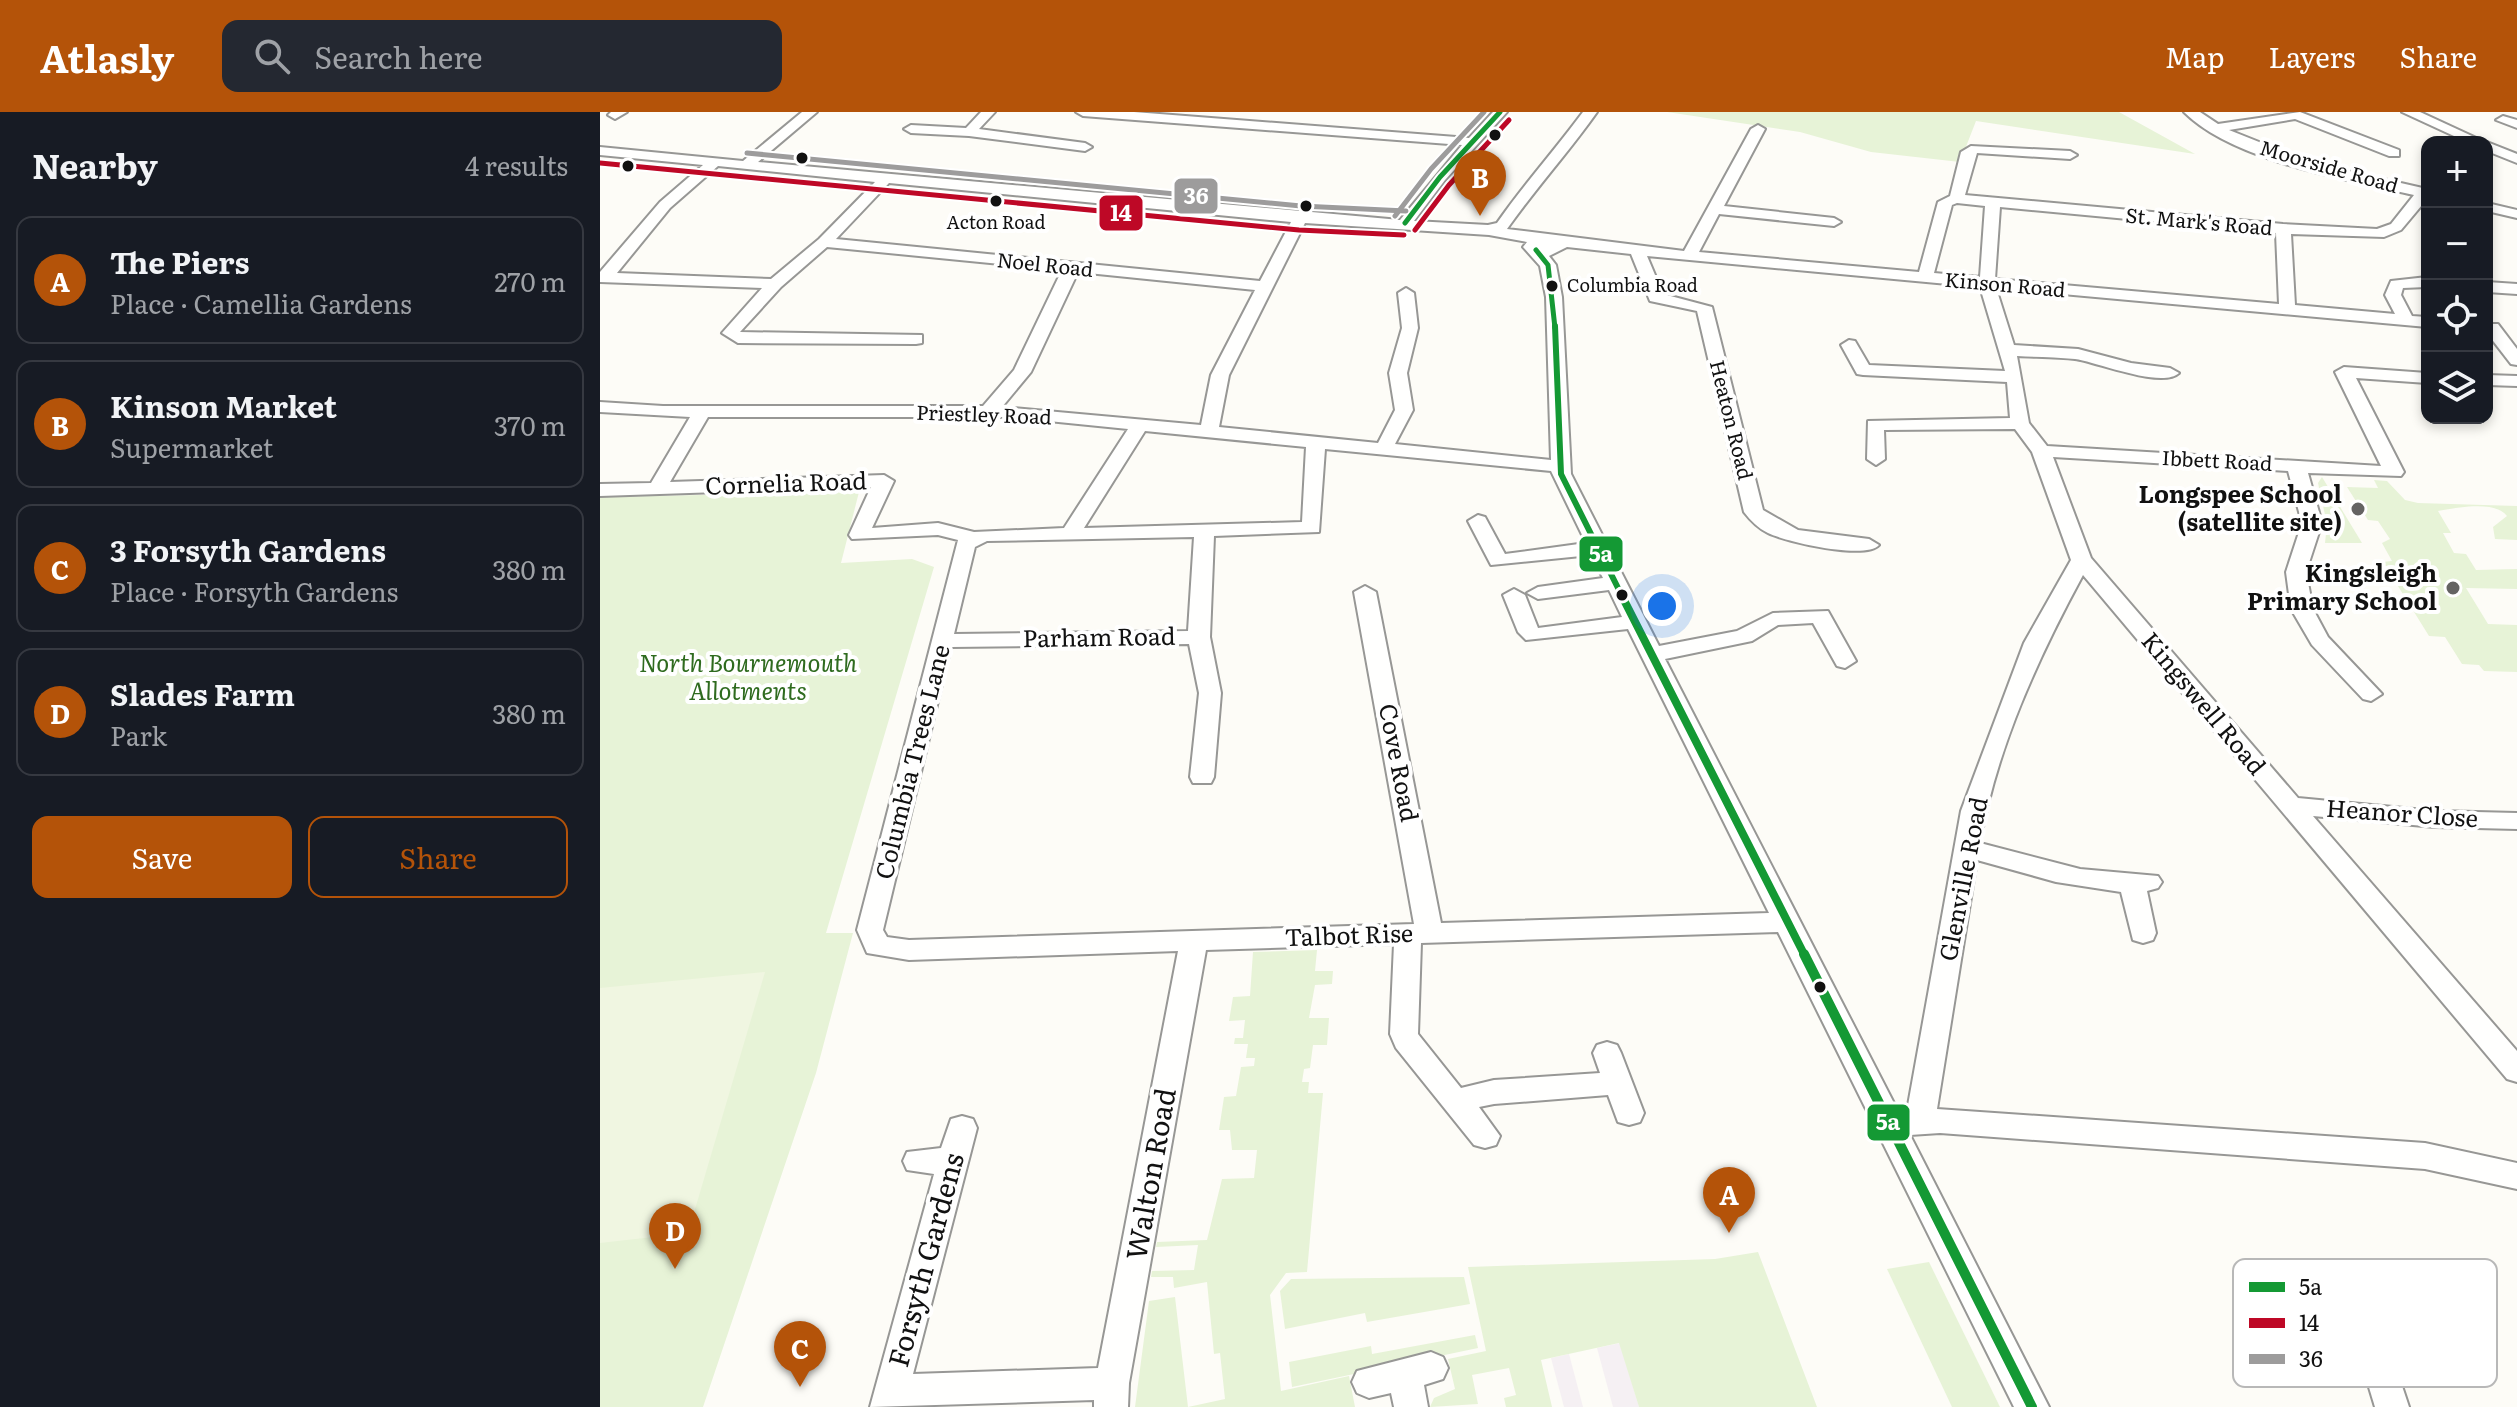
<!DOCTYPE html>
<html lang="en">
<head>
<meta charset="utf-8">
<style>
	body { margin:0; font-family:Literata,serif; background:#242831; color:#f1f3f6 }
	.controls { position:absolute; right:24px; top:24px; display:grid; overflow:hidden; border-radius:16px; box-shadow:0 4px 12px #0003 }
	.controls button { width:72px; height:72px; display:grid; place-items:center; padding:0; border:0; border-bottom:2px solid #363941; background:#171b24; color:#f1f3f6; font:40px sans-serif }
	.you { position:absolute; left:1062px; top:494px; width:28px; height:28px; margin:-20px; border:6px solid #fff; border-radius:50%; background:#1a73e8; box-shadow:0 0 0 12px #1a73e833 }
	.badge { display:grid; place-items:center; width:52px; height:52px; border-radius:50%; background:#b45309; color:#fff; font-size:26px; font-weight:700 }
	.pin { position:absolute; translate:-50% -66px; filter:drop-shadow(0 2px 4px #0008) }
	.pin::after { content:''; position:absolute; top:42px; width:28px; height:24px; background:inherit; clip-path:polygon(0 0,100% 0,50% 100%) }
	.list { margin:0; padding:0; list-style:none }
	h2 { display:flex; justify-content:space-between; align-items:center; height:104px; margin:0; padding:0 32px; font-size:34px }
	h2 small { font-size:26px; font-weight:400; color:#9ea1a6 }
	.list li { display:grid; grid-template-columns:52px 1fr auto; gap:24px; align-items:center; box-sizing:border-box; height:128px; margin:0 16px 16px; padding:0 16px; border:2px solid #363941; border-radius:16px }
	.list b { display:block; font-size:30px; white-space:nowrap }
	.list p { margin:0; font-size:26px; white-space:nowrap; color:#9ea1a6 }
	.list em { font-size:26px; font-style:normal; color:#9ea1a6 }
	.actions { display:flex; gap:16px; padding:24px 32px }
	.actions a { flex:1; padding:18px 0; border:2px solid #b45309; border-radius:16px; text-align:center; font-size:28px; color:#b45309 }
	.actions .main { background:#b45309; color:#fff }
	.icon { flex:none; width:44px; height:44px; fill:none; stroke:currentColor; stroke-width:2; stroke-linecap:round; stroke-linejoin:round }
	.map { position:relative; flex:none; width:1917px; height:1295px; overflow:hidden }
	header { display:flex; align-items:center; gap:48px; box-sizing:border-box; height:112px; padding:0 40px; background:#b45309; color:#fff }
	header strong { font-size:38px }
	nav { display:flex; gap:44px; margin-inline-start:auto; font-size:28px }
	.search { width:560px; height:72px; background:#242831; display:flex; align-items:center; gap:20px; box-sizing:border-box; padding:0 28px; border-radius:16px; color:#9ea1a6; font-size:30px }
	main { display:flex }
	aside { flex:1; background:#171b24 }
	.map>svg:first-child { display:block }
	.industrial { fill:#f5f0f3 }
	.green { fill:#e7f3d7 }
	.pitch { fill:#f0f6e1 }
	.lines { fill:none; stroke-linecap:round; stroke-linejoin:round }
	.minor-casing { stroke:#979795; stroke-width:4 }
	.minor { fill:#fffffe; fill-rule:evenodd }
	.bus-1-far3-casing { stroke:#fff; stroke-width:9 }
	.bus-1-far2-casing { stroke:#fff; stroke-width:11 }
	.bus-1-far1-casing { stroke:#fff; stroke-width:14 }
	.bus-1-casing { stroke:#fff; stroke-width:16 }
	.bus-2-casing { stroke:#fff; stroke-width:9 }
	.bus-3-casing { stroke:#fff; stroke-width:9 }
	.bus-1-far3 { stroke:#149934; stroke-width:5 }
	.bus-1-far2 { stroke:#149934; stroke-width:6 }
	.bus-1-far1 { stroke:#149934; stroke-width:8 }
	.bus-1 { stroke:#149934; stroke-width:10 }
	.bus-2 { stroke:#be0826; stroke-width:5 }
	.bus-3 { stroke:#9d9c9c; stroke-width:5 }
	.bus-dot { fill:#111; stroke:#fff; stroke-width:3 }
	.poi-dot { fill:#646362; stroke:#fff; stroke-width:3 }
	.labels { text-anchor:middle; stroke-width:8; stroke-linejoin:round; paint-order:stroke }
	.far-bus-label { font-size:18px; fill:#111; stroke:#fff }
	.far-street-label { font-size:20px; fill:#111; stroke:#fff }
	.street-label { font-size:24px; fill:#111; stroke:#fff }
	.poi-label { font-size:24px; font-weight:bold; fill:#111; stroke:#fff; text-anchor:end }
	.park-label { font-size:24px; font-style:italic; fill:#2f6b1f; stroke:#fff }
	.near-street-label { font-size:28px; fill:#111; stroke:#fff }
	.key { fill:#fff; stroke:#b8b8b8; stroke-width:2 }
	.key-label { font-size:22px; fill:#111 }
	.line-badge { stroke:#fff; stroke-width:3 }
	.badge-label { font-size:22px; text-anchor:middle; font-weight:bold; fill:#fff }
</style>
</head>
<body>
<header>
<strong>Atlasly</strong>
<div class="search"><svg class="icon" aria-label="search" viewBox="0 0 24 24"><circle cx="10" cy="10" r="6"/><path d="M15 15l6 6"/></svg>Search here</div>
<nav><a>Map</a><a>Layers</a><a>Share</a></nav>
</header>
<main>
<aside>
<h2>Nearby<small>4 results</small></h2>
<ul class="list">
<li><span class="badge">A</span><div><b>The Piers</b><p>Place · Camellia Gardens</p></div><em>270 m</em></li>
<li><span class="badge">B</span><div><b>Kinson Market</b><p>Supermarket</p></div><em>370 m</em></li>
<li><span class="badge">C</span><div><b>3 Forsyth Gardens</b><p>Place · Forsyth Gardens</p></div><em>380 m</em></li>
<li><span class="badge">D</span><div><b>Slades Farm</b><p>Park</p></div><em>380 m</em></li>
</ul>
<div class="actions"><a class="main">Save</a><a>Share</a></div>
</aside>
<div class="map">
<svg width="1917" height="1295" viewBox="0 0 1917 1295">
	<rect width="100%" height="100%" fill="#fdfcf7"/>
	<g class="industrial">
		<polygon points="1020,1231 1039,1295 1013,1295 997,1236"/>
		<polygon points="969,1242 983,1295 964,1295 951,1246"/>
	</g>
	<g class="green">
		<polygon points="1067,0 1519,0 1595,42 1376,9 1360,50 1271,40 1200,20"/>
		<polygon points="1722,365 1762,431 1725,431 1727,412 1718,371"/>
		<path d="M 1774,368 L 1787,369 L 1805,388 L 1818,391 L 1917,394 L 1917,428 L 1895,427 L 1893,415 L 1907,404 C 1895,388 1856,396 1838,399 L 1851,421 L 1843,421 L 1854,441 L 1866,442 L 1876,458 L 1917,457 L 1917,477 L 1866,476 L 1888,512 L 1917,513 L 1917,560 L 1884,559 L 1879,553 L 1862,552 L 1845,525 L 1829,524 L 1783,450 L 1792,449 L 1782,431 L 1790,427 L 1778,409 L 1768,408 L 1747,375 L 1778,376 Z"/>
		<polygon points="259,380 241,451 312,447 334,455 226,821 253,821 216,961 103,1295 0,1295 0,385"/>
		<polygon points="717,838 715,859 733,859 732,872 715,873 709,906 729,906 727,933 713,933 710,956 704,957 702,970 709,970 708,981 723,981 707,1160 686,1161 670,1183 681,1279 749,1264 755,1295 535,1295 549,1189 575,1185 588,1295 625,1287 620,1241 614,1242 607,1170 574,1176 573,1165 551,1165 552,1159 594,1158 598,1133 556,1135 557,1130 607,1128 622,1067 654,1066 657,1038 632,1038 630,1018 619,1018 624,985 636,984 641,955 654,954 655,946 646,946 648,932 634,932 635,926 643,926 645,908 629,909 633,885 650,884 653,840"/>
		<polygon points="1158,1140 1217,1295 1039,1295 1019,1231 941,1248 952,1295 906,1295 904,1286 916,1283 909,1256 872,1263 878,1292 830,1295 834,1286 855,1277 848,1247 886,1239 868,1155 1115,1147"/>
		<polygon points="1329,1150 1400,1295 1352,1295 1287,1157"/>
		<polygon points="864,1165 870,1192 767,1210 765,1201 685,1217 680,1179 691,1167"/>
		<polygon points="875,1223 878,1236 692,1275 689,1250 771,1234 772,1242"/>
	</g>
	<polygon class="pitch" points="165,860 88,1121 0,1131 0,876"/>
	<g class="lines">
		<g class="minor-casing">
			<g id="minor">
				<polygon points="11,0 27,0 15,7 8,3"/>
				<path d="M 202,0 L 217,0 L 158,50 L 800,108 L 862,33 L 483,4 L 476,0 L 534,0 L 869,26 L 893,0 L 907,0 L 845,68 L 814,109 L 888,113 L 897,111 C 924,72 955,38 983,0 L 997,0 C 968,41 936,76 907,117 L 1084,139 L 1151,17 L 1158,13 L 1165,17 L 1124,94 L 1234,106 L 1241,110 L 1234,114 L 1119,102 L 1099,140 L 1319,160 L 1338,90 L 1350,84 L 1361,40 L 1371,34 L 1470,39 L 1477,43 L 1470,47 L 1377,41 L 1365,83 L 1683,112 L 1777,117 L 1791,112 L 1814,83 C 1748,68 1633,49 1584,0 L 1600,0 L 1618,12 L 1700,0 L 1799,38 L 1799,44 L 1789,44 L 1695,7 L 1629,18 L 1709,50 L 1827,77 L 1827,87 L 1801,118 L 1784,125 L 1691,122 L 1695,193 L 1795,202 L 1785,183 L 1791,169 L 1827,165 L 1827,175 L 1803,176 L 1801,183 L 1812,204 L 1827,205 L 1827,215 L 1396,176 L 1414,233 L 1478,237 L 1531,251 L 1570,256 L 1579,261 C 1562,277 1497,250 1475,247 C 1456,245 1436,245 1417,244 L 1429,311 L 1447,334 L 1781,354 L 1735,260 L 1744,255 L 1827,261 L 1827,271 L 1756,266 L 1804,360 L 1801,364 L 1708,361 L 1722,411 L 1706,460 L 1713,497 L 1728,525 L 1782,582 L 1771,589 L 1763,587 L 1712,533 L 1691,497 L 1686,460 L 1702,411 L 1688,359 L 1453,345 L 1491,446 L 1698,686 L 1835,699 L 1917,701 L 1917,717 L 1835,715 L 1713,704 L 1917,939 L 1917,970 L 1907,967 L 1483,463 C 1438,546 1396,637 1380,731 L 1480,757 L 1558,764 L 1562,770 L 1558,776 L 1547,779 L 1556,821 L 1553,828 L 1543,831 L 1533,828 L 1521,780 L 1456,770 L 1377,748 L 1337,997 L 1825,1031 L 1917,1051 L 1917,1077 L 1825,1057 L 1340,1021 L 1310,1023 L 1449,1295 L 1414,1295 L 1178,820 L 821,831 L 818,922 L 861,976 L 894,968 L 1000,961 L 993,941 L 997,933 L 1007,930 L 1017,933 L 1021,941 L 1044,1001 L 1040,1010 L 1029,1013 L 1018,1010 L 1008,983 L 894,992 L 879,995 L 900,1024 L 896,1033 L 885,1036 L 874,1033 L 796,936 L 790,922 L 794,832 L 606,838 L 529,1271 L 528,1295 L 494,1295 L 494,1288 L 270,1295 L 334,1062 L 307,1058 L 303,1049 L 307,1040 L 341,1036 L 351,1007 L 362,1004 L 373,1007 L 377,1016 L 313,1262 L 498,1256 L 578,839 L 309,848 L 267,841 L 257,818 L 358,428 L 338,423 L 252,427 L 249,423 L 271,375 L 0,384 L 0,372 L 51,371 L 90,305 L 0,300 L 0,290 L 63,294 L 383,294 L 414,258 L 462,158 L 227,135 L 181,175 L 140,220 L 322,223 L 322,231 L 316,232 L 138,231 L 122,221 L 162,176 L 0,170 L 0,160 L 60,90 L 103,53 L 0,43 L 0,35 L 143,49 ZM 118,54 L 275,70 L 219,127 L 171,167 L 17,161 L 70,96 ZM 289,71 L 691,110 L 660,169 L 236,127 ZM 1357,91 L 1385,94 L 1380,165 L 1334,161 L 1352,93 ZM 1400,95 L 1676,121 L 1679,192 L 1395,167 ZM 705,111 L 889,123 L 927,130 L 923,135 L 940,154 L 946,185 L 951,348 L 795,332 L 813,298 L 807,261 L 818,216 L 814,181 L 806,176 L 798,181 L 802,216 L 789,261 L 795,298 L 778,331 L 619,315 L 629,263 ZM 967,135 L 1031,142 L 1050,189 L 1097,199 L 1144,400 C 1151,409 1158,416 1168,421 C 1186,430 1266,448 1279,433 L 1269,427 L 1198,418 L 1163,398 L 1112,195 L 1063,182 L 1047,144 L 1380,175 L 1405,259 L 1269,253 L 1255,229 L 1249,228 L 1241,233 L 1257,262 L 1263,263 L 1407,270 L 1410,306 L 1268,309 L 1267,347 L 1276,353 L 1285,347 L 1284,318 L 1415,317 L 1432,340 L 1471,448 L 1424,531 L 1361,699 L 1307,999 L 1298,999 L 1065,547 L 1152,529 L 1178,513 L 1213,511 L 1237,554 L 1245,556 L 1256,549 L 1228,499 L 1173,501 L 1137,519 L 1059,534 L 971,362 L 962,185 L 956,153 L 949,144 ZM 478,160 L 655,178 L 611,263 L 601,313 L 402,295 L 431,260 ZM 108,305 L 409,305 L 528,317 L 464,416 L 374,420 L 338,411 L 272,416 L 294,369 L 284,363 L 70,370 ZM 545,319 L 706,335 L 702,410 L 484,416 ZM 725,337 L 951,359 L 986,431 L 905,442 L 885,405 L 878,403 L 868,409 L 891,453 L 991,443 L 1003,466 L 938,475 L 927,481 L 938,487 L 1009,478 L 1022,505 L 938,516 L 925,483 L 914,477 L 903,483 L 918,520 L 926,528 L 1028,517 L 1169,801 L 841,811 L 776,480 L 765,474 L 754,480 L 814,812 L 309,828 L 287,825 L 283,818 L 351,535 L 589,532 L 599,581 L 590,665 L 593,671 L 611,671 L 614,665 L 621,581 L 610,525 L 614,424 L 719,420 ZM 594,425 L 588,519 L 354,522 L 375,435 L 387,429 Z"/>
				<polygon points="381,0 395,0 379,17 485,31 492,35 485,39 369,24 311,21 304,17 311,13 366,16"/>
				<polygon points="1802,0 1820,0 1885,30 1867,30"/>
				<polygon points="1903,4 1917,8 1917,16 1896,8"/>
				<polygon points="1887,30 1917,42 1917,51 1887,39"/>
				<polygon points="1887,91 1917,98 1917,106 1887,99"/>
				<polygon points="1887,170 1917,172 1917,182 1887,180"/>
				<polygon points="1887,212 1898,212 1917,237 1917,253 1911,252 1887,221"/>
				<polygon points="1887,263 1917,264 1917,274 1887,273"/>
				<polygon points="1778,1233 1790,1238 1809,1295 1775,1295 1761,1249 1766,1238"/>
				<polygon points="831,1240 843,1245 848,1256 843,1267 824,1273 828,1295 794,1295 791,1281 769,1286 757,1281 752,1270 757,1259"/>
			</g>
		</g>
		<use href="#minor" class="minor"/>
		<g class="bus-1-far3-casing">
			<g id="bus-1-far3">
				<polyline points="805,111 840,65 900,0"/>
				<polyline points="936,138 948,153 955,216"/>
			</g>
		</g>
		<g class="bus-1-far2-casing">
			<polyline id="bus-1-far2" points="955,214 961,362 1026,492"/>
		</g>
		<g class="bus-1-far1-casing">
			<polyline id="bus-1-far1" points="1025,490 1205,844"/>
		</g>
		<g class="bus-1-casing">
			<polyline id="bus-1" points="1204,842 1432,1295"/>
		</g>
		<g class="bus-2-casing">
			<g id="bus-2">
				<polyline points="0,51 699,118 804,123"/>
				<polyline points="815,118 849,73 909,8"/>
			</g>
		</g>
		<g class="bus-3-casing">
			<g id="bus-3">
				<polyline points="147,41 701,94 806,99"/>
				<polyline points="795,104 831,57 884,0"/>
			</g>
		</g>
		<use href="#bus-1-far3" class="bus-1-far3"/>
		<use href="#bus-1-far2" class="bus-1-far2"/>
		<use href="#bus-1-far1" class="bus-1-far1"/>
		<use href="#bus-1" class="bus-1"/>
		<use href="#bus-2" class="bus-2"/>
		<use href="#bus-3" class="bus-3"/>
	</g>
	<g class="bus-dot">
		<circle cx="895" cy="23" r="7"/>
		<circle cx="202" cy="46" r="7"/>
		<circle cx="28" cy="54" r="7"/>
		<circle cx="396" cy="89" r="7"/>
		<circle cx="706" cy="94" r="7"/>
		<circle cx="952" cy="174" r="7"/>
		<circle cx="1022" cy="483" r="7"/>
		<circle cx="1220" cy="875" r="7"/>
	</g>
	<g class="poi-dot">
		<circle cx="1758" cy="397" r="8"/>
		<circle cx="1853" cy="476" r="8"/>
	</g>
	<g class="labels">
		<g class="far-bus-label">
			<text x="396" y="117">Acton Road</text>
			<text x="967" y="180" text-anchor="start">Columbia Road</text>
		</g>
		<g class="far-street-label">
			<text transform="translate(1729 55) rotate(16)" y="7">Moorside Road</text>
			<text transform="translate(1599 110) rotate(5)" y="7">St. Mark's Road</text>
			<text transform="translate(445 153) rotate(6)" y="7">Noel Road</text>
			<text transform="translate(1405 173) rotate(5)" y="7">Kinson Road</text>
			<text transform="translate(384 303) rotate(2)" y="7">Priestley Road</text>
			<text transform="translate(1131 308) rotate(76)" y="7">Heaton Road</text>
			<text transform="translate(1617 349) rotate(3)" y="7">Ibbett Road</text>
		</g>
		<g class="street-label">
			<text transform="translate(186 372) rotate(-2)" y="8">Cornelia Road</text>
			<text transform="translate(499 526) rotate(-1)" y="8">Parham Road</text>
			<text transform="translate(1603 592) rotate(50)" y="8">Kingswell Road</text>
			<text transform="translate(313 650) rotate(-76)" y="8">Columbia Trees Lane</text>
			<text transform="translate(798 651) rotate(79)" y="8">Cove Road</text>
			<text transform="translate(1802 702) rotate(4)" y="8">Heanor Close</text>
			<text transform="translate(1364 767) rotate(-79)" y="8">Glenville Road</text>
			<text transform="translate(749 824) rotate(-2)" y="8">Talbot Rise</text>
		</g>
		<g class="poi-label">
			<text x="1742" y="391">Longspee School<tspan x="1742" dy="28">(satellite site)</tspan></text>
			<text x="1837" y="470">Kingsleigh<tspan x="1837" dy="28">Primary School</tspan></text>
		</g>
		<g class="park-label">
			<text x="148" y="560">North Bournemouth<tspan x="148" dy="28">Allotments</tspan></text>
		</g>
		<g class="near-street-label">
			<text transform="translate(551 1062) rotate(-80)" y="10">Walton Road</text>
			<text transform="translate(326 1148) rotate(-75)" y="10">Forsyth Gardens</text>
		</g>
	</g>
	<rect x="1633" y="1147" width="264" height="128" rx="12" class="key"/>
	<rect x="1649" y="1170" width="36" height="10" fill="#149934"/>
	<rect x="1649" y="1206" width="36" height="10" fill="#be0826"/>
	<rect x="1649" y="1242" width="36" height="10" fill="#9d9c9c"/>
	<g class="key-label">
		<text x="1699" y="1183">5a</text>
		<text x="1699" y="1219">14</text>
		<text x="1699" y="1255">36</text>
	</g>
	<g class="line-badge">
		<rect x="573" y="65" width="46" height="38" rx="8" fill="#9d9c9c"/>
		<rect x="498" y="82" width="46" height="38" rx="8" fill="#be0826"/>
		<rect x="978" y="423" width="46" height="38" rx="8" fill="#149934"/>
		<rect x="1266" y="991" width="45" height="39" rx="8" fill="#149934"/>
	</g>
	<g class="badge-label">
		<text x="596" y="92">36</text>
		<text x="521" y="109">14</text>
		<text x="1001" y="450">5a</text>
		<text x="1288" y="1018">5a</text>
	</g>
</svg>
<div class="controls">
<button>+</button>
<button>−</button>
<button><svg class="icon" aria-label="locate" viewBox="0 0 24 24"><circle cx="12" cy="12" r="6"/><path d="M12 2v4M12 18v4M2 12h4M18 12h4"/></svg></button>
<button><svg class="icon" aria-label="layers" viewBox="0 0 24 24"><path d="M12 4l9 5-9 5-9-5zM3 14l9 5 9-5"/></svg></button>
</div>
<div class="you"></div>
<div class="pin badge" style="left:1129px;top:1121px">A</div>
<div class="pin badge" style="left:880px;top:104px">B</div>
<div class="pin badge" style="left:200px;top:1275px">C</div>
<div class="pin badge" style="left:75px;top:1157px">D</div>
</div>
</main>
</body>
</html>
